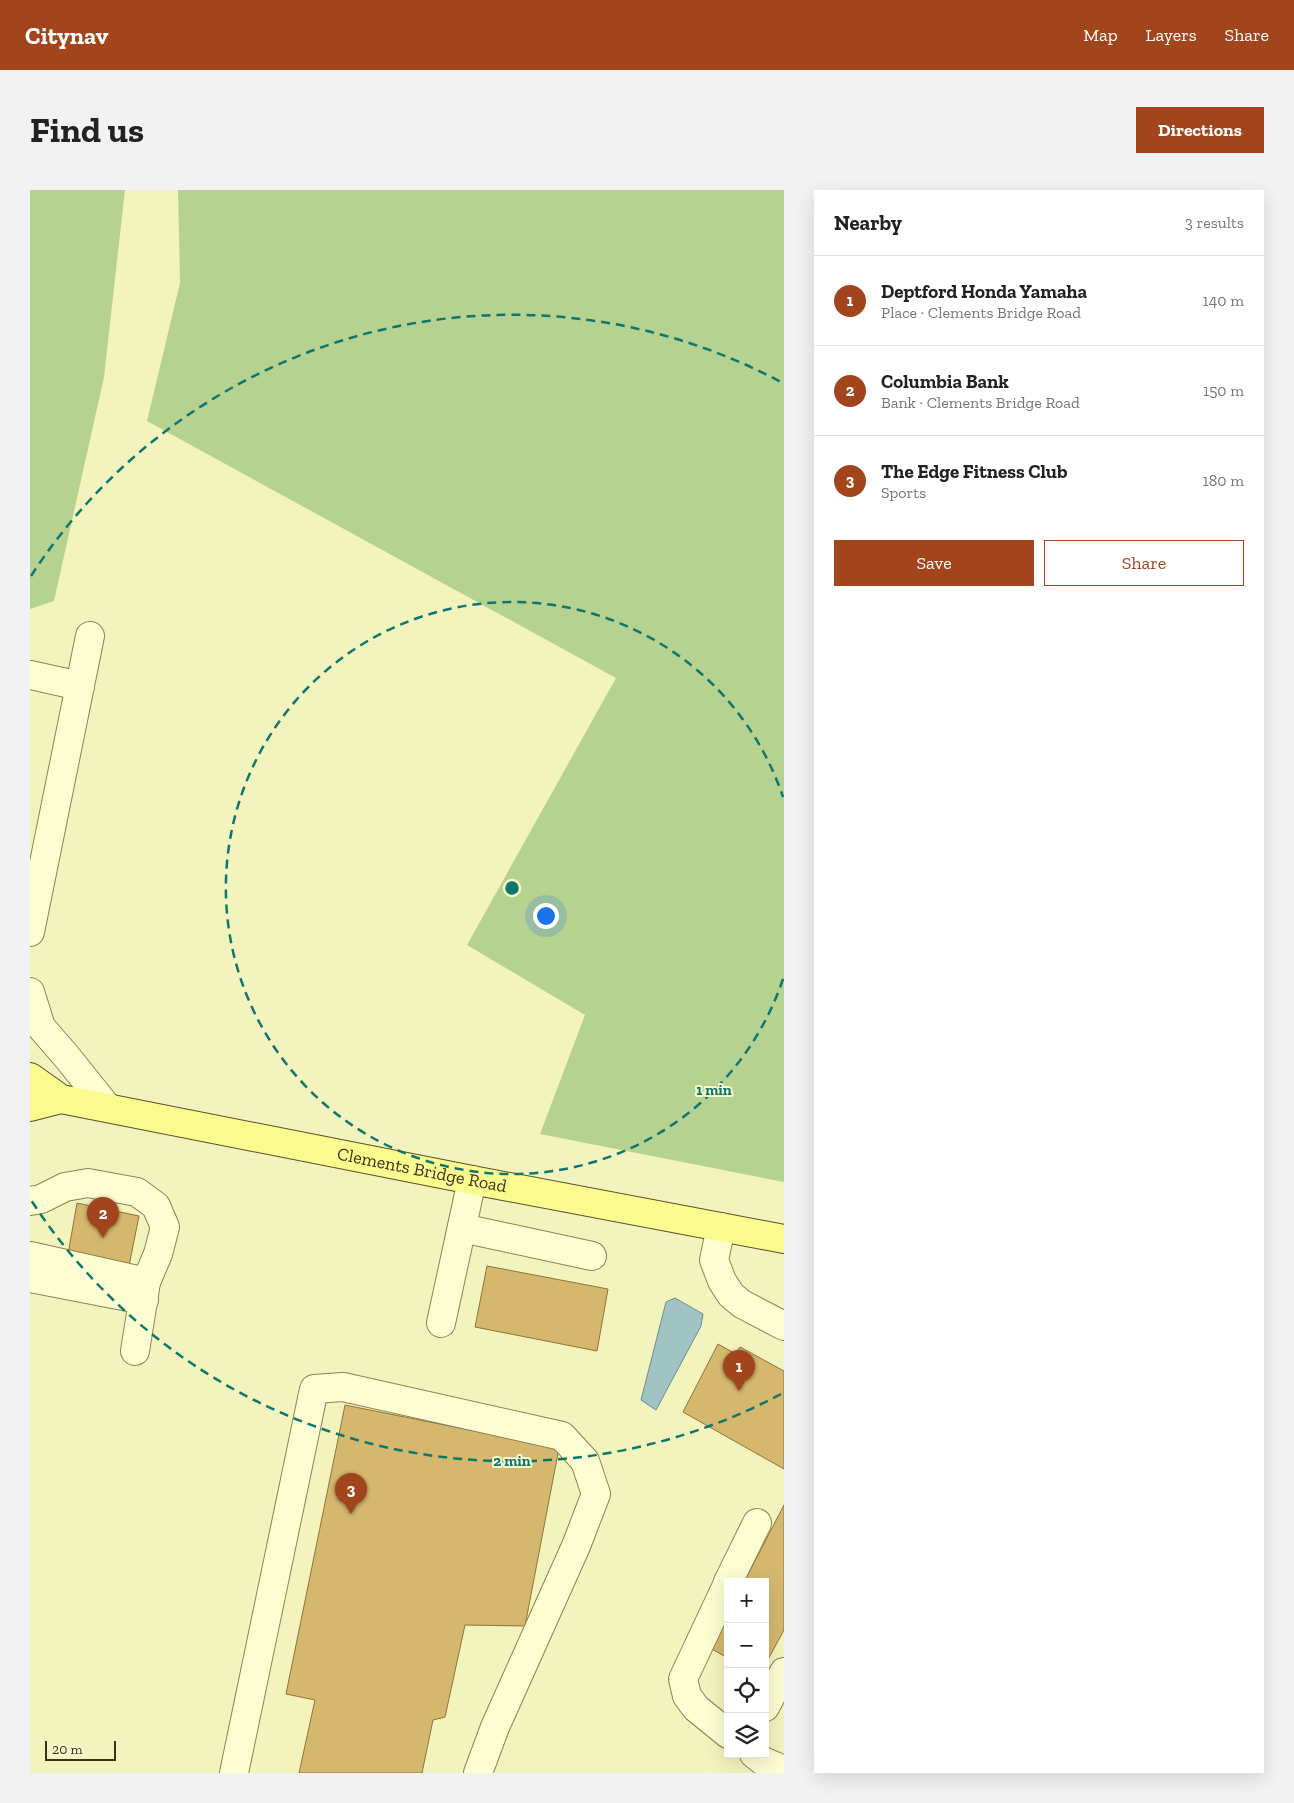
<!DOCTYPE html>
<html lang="en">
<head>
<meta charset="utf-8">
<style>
	body { margin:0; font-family:"Zilla Slab",serif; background:#f2f2f2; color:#222 }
	.controls { position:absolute; right:15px; bottom:15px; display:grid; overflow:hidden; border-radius:0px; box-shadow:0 5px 20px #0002 }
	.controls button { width:45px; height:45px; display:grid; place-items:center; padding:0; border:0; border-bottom:1px solid #e0e0e0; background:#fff; color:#222; font:25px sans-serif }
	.scale { position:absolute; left:15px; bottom:12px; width:71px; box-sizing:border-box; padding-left:5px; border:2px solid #3a331a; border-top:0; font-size:14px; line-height:18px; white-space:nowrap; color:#3a331a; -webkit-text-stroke:4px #f8f9cd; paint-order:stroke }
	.you { position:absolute; left:515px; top:725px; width:18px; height:18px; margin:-12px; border:4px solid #fff; border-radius:50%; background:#1a73e8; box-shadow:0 0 0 8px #1a73e833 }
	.badge { display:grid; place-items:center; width:32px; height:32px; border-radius:50%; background:#a2451d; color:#fff; font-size:16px; font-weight:700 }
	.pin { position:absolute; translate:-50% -41px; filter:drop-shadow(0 1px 2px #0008) }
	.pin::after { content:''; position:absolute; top:26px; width:18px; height:15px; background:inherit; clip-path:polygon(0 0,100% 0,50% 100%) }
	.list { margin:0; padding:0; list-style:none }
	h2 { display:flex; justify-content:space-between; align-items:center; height:65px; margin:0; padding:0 20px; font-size:21px }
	h2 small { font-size:16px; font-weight:400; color:#767676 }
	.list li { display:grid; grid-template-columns:32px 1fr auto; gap:15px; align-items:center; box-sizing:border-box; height:90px; padding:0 20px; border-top:1px solid #e0e0e0 }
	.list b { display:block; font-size:19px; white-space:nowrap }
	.list p { margin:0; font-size:16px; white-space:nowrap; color:#767676 }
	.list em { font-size:16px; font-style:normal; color:#767676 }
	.actions { display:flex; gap:10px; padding:15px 20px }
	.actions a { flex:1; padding:11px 0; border:1px solid #a2451d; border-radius:0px; text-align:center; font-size:18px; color:#a2451d }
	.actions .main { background:#a2451d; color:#fff }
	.icon { flex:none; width:28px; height:28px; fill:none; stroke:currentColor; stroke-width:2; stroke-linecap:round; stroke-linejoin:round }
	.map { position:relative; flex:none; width:754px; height:1583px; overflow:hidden; border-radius:0px }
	header { display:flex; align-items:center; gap:30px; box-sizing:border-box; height:70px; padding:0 25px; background:#a2451d; color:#fff }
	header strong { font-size:24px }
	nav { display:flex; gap:28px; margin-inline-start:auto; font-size:18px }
	.intro { display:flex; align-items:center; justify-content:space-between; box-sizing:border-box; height:120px; padding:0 30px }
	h1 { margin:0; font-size:35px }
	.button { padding:12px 22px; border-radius:0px; background:#a2451d; color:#fff; font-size:18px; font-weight:700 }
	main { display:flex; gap:30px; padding:0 30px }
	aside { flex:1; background:#fff; border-radius:0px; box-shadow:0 5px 20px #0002 }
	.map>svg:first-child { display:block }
	.green { fill:#b6d290 }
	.water { fill:#a1c3c3; stroke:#679092 }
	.building { fill:#d5b86e; stroke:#8e7437 }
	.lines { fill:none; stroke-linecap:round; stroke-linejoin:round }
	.minor-casing { stroke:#8c8354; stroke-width:30 }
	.major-casing { stroke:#594e29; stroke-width:30 }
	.minor { stroke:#fcfdd1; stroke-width:28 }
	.major { stroke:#fbfa8f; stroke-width:28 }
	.ring { fill:none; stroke:#0f766e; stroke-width:2.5; stroke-dasharray:9 6 }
	.labels { text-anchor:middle; stroke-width:4; stroke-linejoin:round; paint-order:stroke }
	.street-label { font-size:18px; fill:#3a331a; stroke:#f8f9cd }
	.centre { fill:#0f766e; stroke:#f8f9cd; stroke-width:2.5 }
	.ring-label { font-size:15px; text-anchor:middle; font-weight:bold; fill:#0f766e; stroke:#f8f9cd; stroke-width:4; stroke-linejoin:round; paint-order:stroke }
</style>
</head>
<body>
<header>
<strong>Citynav</strong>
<nav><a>Map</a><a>Layers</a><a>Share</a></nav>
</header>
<div class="intro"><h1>Find us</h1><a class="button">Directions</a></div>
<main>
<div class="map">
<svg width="754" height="1583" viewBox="0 0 754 1583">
	<rect width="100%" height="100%" fill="#f2f3bd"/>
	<g class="green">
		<polygon points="0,0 95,0 74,187 24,411 0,419"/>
		<polygon points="148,0 754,0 754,992 510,944 555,825 437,755 586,488 117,231 150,93"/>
	</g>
	<polygon class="water" points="645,1108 673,1124 671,1136 626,1220 611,1210 636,1112"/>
	<g class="building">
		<polygon points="47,1013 109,1026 98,1081 37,1070"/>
		<polygon points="457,1076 578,1099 567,1161 445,1137"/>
		<polygon points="688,1154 706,1164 710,1157 754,1181 754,1279 653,1222"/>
		<polygon points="315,1215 529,1258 495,1436 435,1435 415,1527 403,1530 392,1583 269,1583 285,1510 256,1504"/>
		<polygon points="754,1315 754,1440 735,1475 735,1392 714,1392"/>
		<polygon points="698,1424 698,1468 680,1458"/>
	</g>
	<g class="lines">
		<g class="minor-casing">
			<g id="minor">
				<polyline points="0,485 50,496"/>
				<polyline points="0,742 60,446"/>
				<polyline points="0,802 11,837 37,867 77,917"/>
				<polyline points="0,1011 11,1009 35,997 58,993 107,1002 126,1016 135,1037 128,1064 116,1092 105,1161"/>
				<polyline points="691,1037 684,1070 692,1091 701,1105 712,1114 754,1136"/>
				<polyline points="432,1038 562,1066"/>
				<polyline points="0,1066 116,1092"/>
				<polyline points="0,1088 114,1110"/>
				<polyline points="411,1133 442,990"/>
				<polyline points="698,1392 727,1333"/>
				<polyline points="698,1393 653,1489 657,1506 666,1518 698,1544"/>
				<polyline points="735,1517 754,1482"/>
				<polyline points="724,1564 733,1571 754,1580"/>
				<polyline points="204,1583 284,1199 313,1197 532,1246 555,1271 566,1304 546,1356 465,1537 448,1583"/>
			</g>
		</g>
		<g class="major-casing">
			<g id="major">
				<path id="s1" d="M 0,887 L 31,909 L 442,990 L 754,1049"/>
				<polyline points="0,917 31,909"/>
			</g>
		</g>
		<use href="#minor" class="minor"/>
		<use href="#major" class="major"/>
	</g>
	<g class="ring">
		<path d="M753 789A286 286 0 1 1 753 607"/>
		<path d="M751 1204A573 573 0 0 1 1 1010M1 386A573 573 0 0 1 751 192"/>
	</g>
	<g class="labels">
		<g class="street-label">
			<text dy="6" stroke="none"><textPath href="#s1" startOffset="406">Clements Bridge Road</textPath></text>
		</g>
	</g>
	<circle cx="482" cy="698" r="8" class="centre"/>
	<g class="ring-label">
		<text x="684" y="905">1 min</text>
		<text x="482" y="1276">2 min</text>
	</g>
</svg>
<div class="controls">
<button>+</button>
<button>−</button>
<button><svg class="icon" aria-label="locate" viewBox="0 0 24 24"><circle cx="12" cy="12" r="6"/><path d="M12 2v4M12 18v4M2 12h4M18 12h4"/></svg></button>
<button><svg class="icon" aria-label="layers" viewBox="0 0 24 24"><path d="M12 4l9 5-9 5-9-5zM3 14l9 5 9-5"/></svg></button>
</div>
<div class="scale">20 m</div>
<div class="you"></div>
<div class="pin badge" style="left:709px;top:1201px">1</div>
<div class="pin badge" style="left:73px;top:1048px">2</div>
<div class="pin badge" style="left:321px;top:1324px">3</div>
</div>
<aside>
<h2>Nearby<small>3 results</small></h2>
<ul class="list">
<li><span class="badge">1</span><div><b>Deptford Honda Yamaha</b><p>Place · Clements Bridge Road</p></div><em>140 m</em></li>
<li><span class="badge">2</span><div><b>Columbia Bank</b><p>Bank · Clements Bridge Road</p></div><em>150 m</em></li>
<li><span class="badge">3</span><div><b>The Edge Fitness Club</b><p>Sports</p></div><em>180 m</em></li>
</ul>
<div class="actions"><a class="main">Save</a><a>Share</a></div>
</aside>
</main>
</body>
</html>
